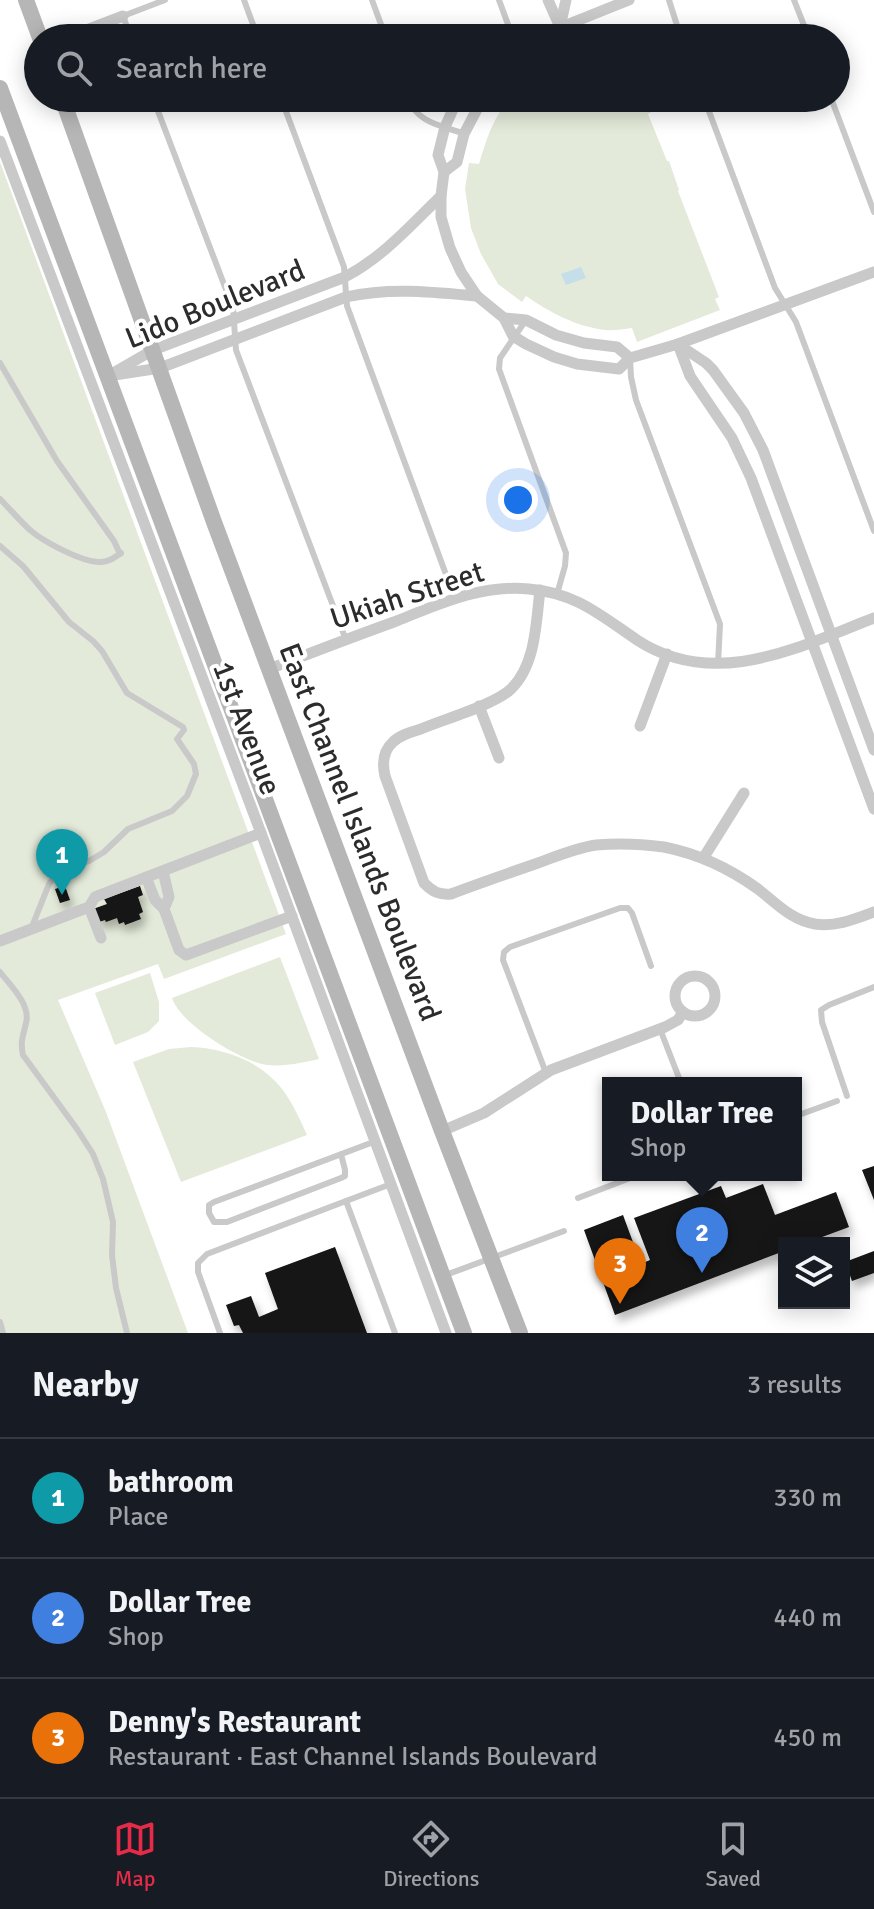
<!DOCTYPE html>
<html lang="en">
<head>
<meta charset="utf-8">
<style>
	body { margin:0; font-family:Signika,sans-serif; background:#20242c; color:#f1f3f6 }
	.controls { position:absolute; right:24px; bottom:24px; display:grid; overflow:hidden; border-radius:0px; box-shadow:0 4px 20px #0003 }
	.controls button { width:72px; height:72px; display:grid; place-items:center; padding:0; border:0; border-bottom:2px solid #363941; background:#171b24; color:#f1f3f6; font:40px sans-serif }
	.you { position:absolute; left:518px; top:500px; width:28px; height:28px; margin:-20px; border:6px solid #fff; border-radius:50%; background:#1a73e8; box-shadow:0 0 0 12px #1a73e833 }
	.badge { display:grid; place-items:center; width:52px; height:52px; border-radius:50%; background:#e52b47; color:#fff; font-size:26px; font-weight:700 }
	.pin { position:absolute; translate:-50% -66px; filter:drop-shadow(0 2px 4px #0008) }
	.pin::after { content:''; position:absolute; top:42px; width:28px; height:24px; background:inherit; clip-path:polygon(0 0,100% 0,50% 100%) }
	.popup { position:absolute; left:602px; top:1077px; width:200px; height:104px; box-sizing:border-box; display:grid; place-content:center; border-radius:0px; background:#171b24; filter:drop-shadow(0 2px 6px #0005); font-size:26px; white-space:nowrap; color:#9ea1a6 }
	.popup b { font-size:30px; color:#f1f3f6 }
	.popup::after { content:''; position:absolute; left:50%; top:100%; margin-left:-16px; border:16px solid transparent; border-top-color:#171b24 }
	.list { margin:0; padding:0; list-style:none }
	h2 { display:flex; justify-content:space-between; align-items:center; height:104px; margin:0; padding:0 32px; font-size:34px }
	h2 small { font-size:26px; font-weight:400; color:#9ea1a6 }
	.list li { display:grid; grid-template-columns:52px 1fr auto; gap:24px; align-items:center; box-sizing:border-box; height:120px; padding:0 32px; border-top:2px solid #363941 }
	.list b { display:block; font-size:30px; white-space:nowrap }
	.list p { margin:0; font-size:26px; white-space:nowrap; color:#9ea1a6 }
	.list em { font-size:26px; font-style:normal; color:#9ea1a6 }
	.icon { flex:none; width:44px; height:44px; fill:none; stroke:currentColor; stroke-width:2; stroke-linecap:round; stroke-linejoin:round }
	.map { position:relative; flex:none; width:874px; height:1333px; overflow:hidden }
	.search { position:absolute; background:#171b24; box-shadow:0 4px 20px #0003; left:24px; right:24px; top:24px; height:88px; display:flex; align-items:center; gap:20px; box-sizing:border-box; padding:0 28px; border-radius:44px; color:#9ea1a6; font-size:30px }
	.sheet { height:464px; background:#171b24 }
	nav { display:flex; justify-content:space-around; align-items:center; box-sizing:border-box; height:112px; border-top:2px solid #363941; background:#171b24; font-size:22px; color:#9ea1a6 }
	nav a { display:grid; justify-items:center; gap:4px }
	nav .on { color:#e52b47 }
	.map>svg:first-child { display:block }
	.green { fill:#e3ead9 }
	.water { fill:#c4deea }
	.building { fill:#131313; filter:url(#shadow) }
	.lines { fill:none; stroke-linecap:round; stroke-linejoin:round }
	.service { stroke:#c9c9c9; stroke-width:6 }
	.minor { stroke:#c9c9c9; stroke-width:11 }
	.secondary { stroke:#b6b6b6; stroke-width:16 }
	.labels { text-anchor:middle; stroke-width:8; stroke-linejoin:round; paint-order:stroke }
	.street-label { font-size:30px; fill:#2c2c2c; stroke:#fff }
</style>
</head>
<body>
<div class="map">
<svg width="874" height="1333" viewBox="0 0 874 1333">
	<defs>
		<filter id="shadow"><feDropShadow dx="4" dy="7" stdDeviation="4" flood-color="#0004"/></filter>
	</defs>
	<rect width="100%" height="100%" fill="#fff"/>
	<g class="green">
		<path d="M 510,98 L 646,98 L 651,112 L 648,114 L 667,161 L 669,161 L 679,190 L 678,191 L 719,297 L 715,299 L 720,310 L 637,342 L 632,328 C 623,329 613,331 605,330 C 577,327 549,312 526,296 L 522,302 L 498,284 L 481,254 L 471,228 L 465,189 L 469,163 L 479,164 C 486,140 493,118 510,98 Z"/>
		<polygon points="0,162 286,934 164,979 158,964 58,1000 106,1112 188,1333 0,1333"/>
		<path d="M 280,957 L 319,1059 C 301,1063 280,1068 262,1064 C 236,1058 180,1023 172,998 Z"/>
		<polygon points="150,973 159,1002 159,1021 148,1032 115,1045 95,993"/>
		<path d="M 191,1047 C 227,1048 267,1064 287,1096 C 295,1108 301,1122 307,1135 L 181,1182 L 133,1062 L 169,1049 Z"/>
	</g>
	<polygon class="water" points="581,267 586,278 566,285 561,274"/>
	<g class="building">
		<polygon points="65,886 70,900 60,903 55,889"/>
		<polygon points="140,886 143,895 138,897 143,912 139,914 141,919 125,925 124,922 119,924 117,918 106,922 105,920 99,922 93,909 107,904 104,899"/>
		<polygon points="874,1166 874,1200 862,1170"/>
		<polygon points="763,1184 775,1215 836,1192 849,1227 806,1243 784,1243 784,1251 615,1315 584,1230 623,1215 641,1264 650,1260 634,1218 721,1186 726,1198"/>
		<polygon points="335,1247 367,1333 243,1333 239,1325 234,1326 226,1305 251,1296 259,1317 278,1309 265,1273"/>
		<polygon points="874,1251 874,1273 852,1281 845,1262"/>
	</g>
	<g class="lines">
		<g class="service">
			<polyline points="244,0 258,38"/>
			<polyline points="372,0 386,38"/>
			<polyline points="499,0 513,38"/>
			<polyline points="669,0 681,38"/>
			<polyline points="794,0 809,38"/>
			<polyline points="131,38 123,16 165,0"/>
			<polyline points="153,98 233,308 236,350 346,640"/>
			<polyline points="281,98 344,267 347,306 455,599"/>
			<path d="M 408,98 C 418,124 441,125 464,134"/>
			<polyline points="704,98 775,288 796,322 874,531"/>
			<polyline points="831,98 874,212"/>
			<polyline points="526,320 500,358 499,369 566,553 565,566 557,594"/>
			<polyline points="630,359 631,377 636,400 720,624 718,664"/>
			<polyline points="0,363 57,461 114,541 120,554"/>
			<path d="M 0,499 C 10,509 20,521 30,530 C 44,542 80,561 98,562 C 107,563 114,558 121,553"/>
			<polyline points="0,546 23,566 69,622 93,641 102,651 127,693 183,727 184,730 177,739 194,764 196,774 187,796 172,811 128,829 104,852 89,861 62,871 55,876 49,884 31,929"/>
			<path d="M 0,972 C 11,986 31,1005 26,1023 C 23,1036 20,1042 23,1055 L 77,1129 L 93,1154 L 103,1179 L 113,1222 L 112,1255 L 116,1288 L 127,1333"/>
			<polyline points="660,1029 681,1083"/>
			<polyline points="546,1073 503,960 504,952 510,947 620,908 628,908 632,913 651,966"/>
			<polyline points="847,1096 822,1022 821,1010 829,1005 874,987"/>
			<polyline points="796,1116 837,1101"/>
			<polyline points="341,1154 345,1170 345,1176 341,1178 227,1222 214,1222 209,1213 209,1205 214,1202 376,1141"/>
			<polyline points="391,1184 346,1201 395,1333"/>
			<polyline points="578,1198 638,1175"/>
			<polyline points="443,1276 564,1231"/>
			<polyline points="0,1322 3,1333"/>
			<polyline points="220,1333 198,1272 198,1263 207,1254 346,1201"/>
		</g>
		<g class="minor">
			<polyline points="548,0 560,27"/>
			<polyline points="560,27 566,0"/>
			<polyline points="71,36 123,16"/>
			<polyline points="512,38 522,38"/>
			<polyline points="534,38 629,0"/>
			<polyline points="458,98 445,127 438,155 444,172 441,196 441,217 450,248 461,272 477,296 504,318 513,336 526,344 554,357 577,364 619,369 630,358 678,344 874,272"/>
			<polyline points="0,141 261,833 446,1333"/>
			<polyline points="444,172 457,162 464,134 483,98"/>
			<polyline points="504,318 526,320 556,335 584,343 617,347 630,358"/>
			<polyline points="678,344 690,376 732,438 751,478 874,809"/>
			<polyline points="679,345 706,363 713,370 744,413 763,450 874,750"/>
			<path d="M 115,372 L 153,350 L 345,277 C 383,257 410,226 441,196"/>
			<path d="M 108,376 L 160,368 L 346,297 C 390,287 433,292 477,296"/>
			<path d="M 540,590 C 536,622 536,665 511,689 C 496,704 442,720 421,729 C 411,732 400,735 393,742 C 383,751 382,763 385,776 L 424,883 C 433,892 439,895 451,894 C 480,883 509,873 538,863 C 557,856 576,848 596,845 C 618,843 642,844 664,847 C 699,854 729,868 758,889 C 776,903 791,920 815,924 C 836,927 855,919 874,912"/>
			<path d="M 269,669 C 311,653 352,637 394,622 C 437,605 481,584 529,589 C 576,593 600,615 637,640 C 715,691 798,647 874,618"/>
			<polyline points="479,706 499,758"/>
			<polyline points="640,726 667,654"/>
			<polyline points="704,857 744,793"/>
			<polyline points="163,871 169,897 164,909"/>
			<polyline points="146,877 155,900 164,909 179,950 186,955 292,916"/>
			<polyline points="101,938 89,907 95,897 261,833"/>
			<polyline points="0,941 89,907"/>
			<circle cx="695" cy="996" r="20"/>
			<polyline points="442,1131 484,1113 551,1070 665,1027 678,1020 683,1012"/>
		</g>
		<g class="secondary">
			<polyline points="26,0 40,38"/>
			<polyline points="0,88 464,1333"/>
			<polyline points="62,98 214,522 442,1131 520,1333"/>
		</g>
	</g>
	<g class="labels">
		<g class="street-label">
			<text transform="translate(215 304) rotate(-22)" y="10">Lido Boulevard</text>
			<text transform="translate(407 595) rotate(-18)" y="10">Ukiah Street</text>
			<text transform="translate(247 728) rotate(69)" y="10">1st Avenue</text>
			<text transform="translate(360 832) rotate(69)" y="10">East Channel Islands Boulevard</text>
		</g>
	</g>
</svg>
<div class="controls">
<button><svg class="icon" aria-label="layers" viewBox="0 0 24 24"><path d="M12 4l9 5-9 5-9-5zM3 14l9 5 9-5"/></svg></button>
</div>
<div class="you"></div>
<div class="pin badge" style="left:62px;top:895px;background:#0f9aa8">1</div>
<div class="pin badge" style="left:702px;top:1273px;background:#3f7fe0">2</div>
<div class="popup"><b>Dollar Tree</b>Shop</div>
<div class="pin badge" style="left:620px;top:1304px;background:#e8710a">3</div>
<div class="search"><svg class="icon" aria-label="search" viewBox="0 0 24 24"><circle cx="10" cy="10" r="6"/><path d="M15 15l6 6"/></svg>Search here</div>
</div>
<section class="sheet">
<h2>Nearby<small>3 results</small></h2>
<ul class="list">
<li><span class="badge" style="background:#0f9aa8">1</span><div><b>bathroom</b><p>Place</p></div><em>330 m</em></li>
<li><span class="badge" style="background:#3f7fe0">2</span><div><b>Dollar Tree</b><p>Shop</p></div><em>440 m</em></li>
<li><span class="badge" style="background:#e8710a">3</span><div><b>Denny's Restaurant</b><p>Restaurant · East Channel Islands Boulevard</p></div><em>450 m</em></li>
</ul>
</section>
<nav>
<a class="on"><svg class="icon" aria-label="map" viewBox="0 0 24 24"><path d="M3 6l6-2 6 2 6-2v14l-6 2-6-2-6 2zM9 4v14M15 6v14"/></svg>Map</a>
<a><svg class="icon" aria-label="directions" viewBox="0 0 24 24"><path d="M12 3l9 9-9 9-9-9zM9 14v-3h6M13 9l2 2-2 2"/></svg>Directions</a>
<a><svg class="icon" aria-label="saved" viewBox="0 0 24 24"><path d="M7 4h10v16l-5-4-5 4z"/></svg>Saved</a>
</nav>
</body>
</html>
